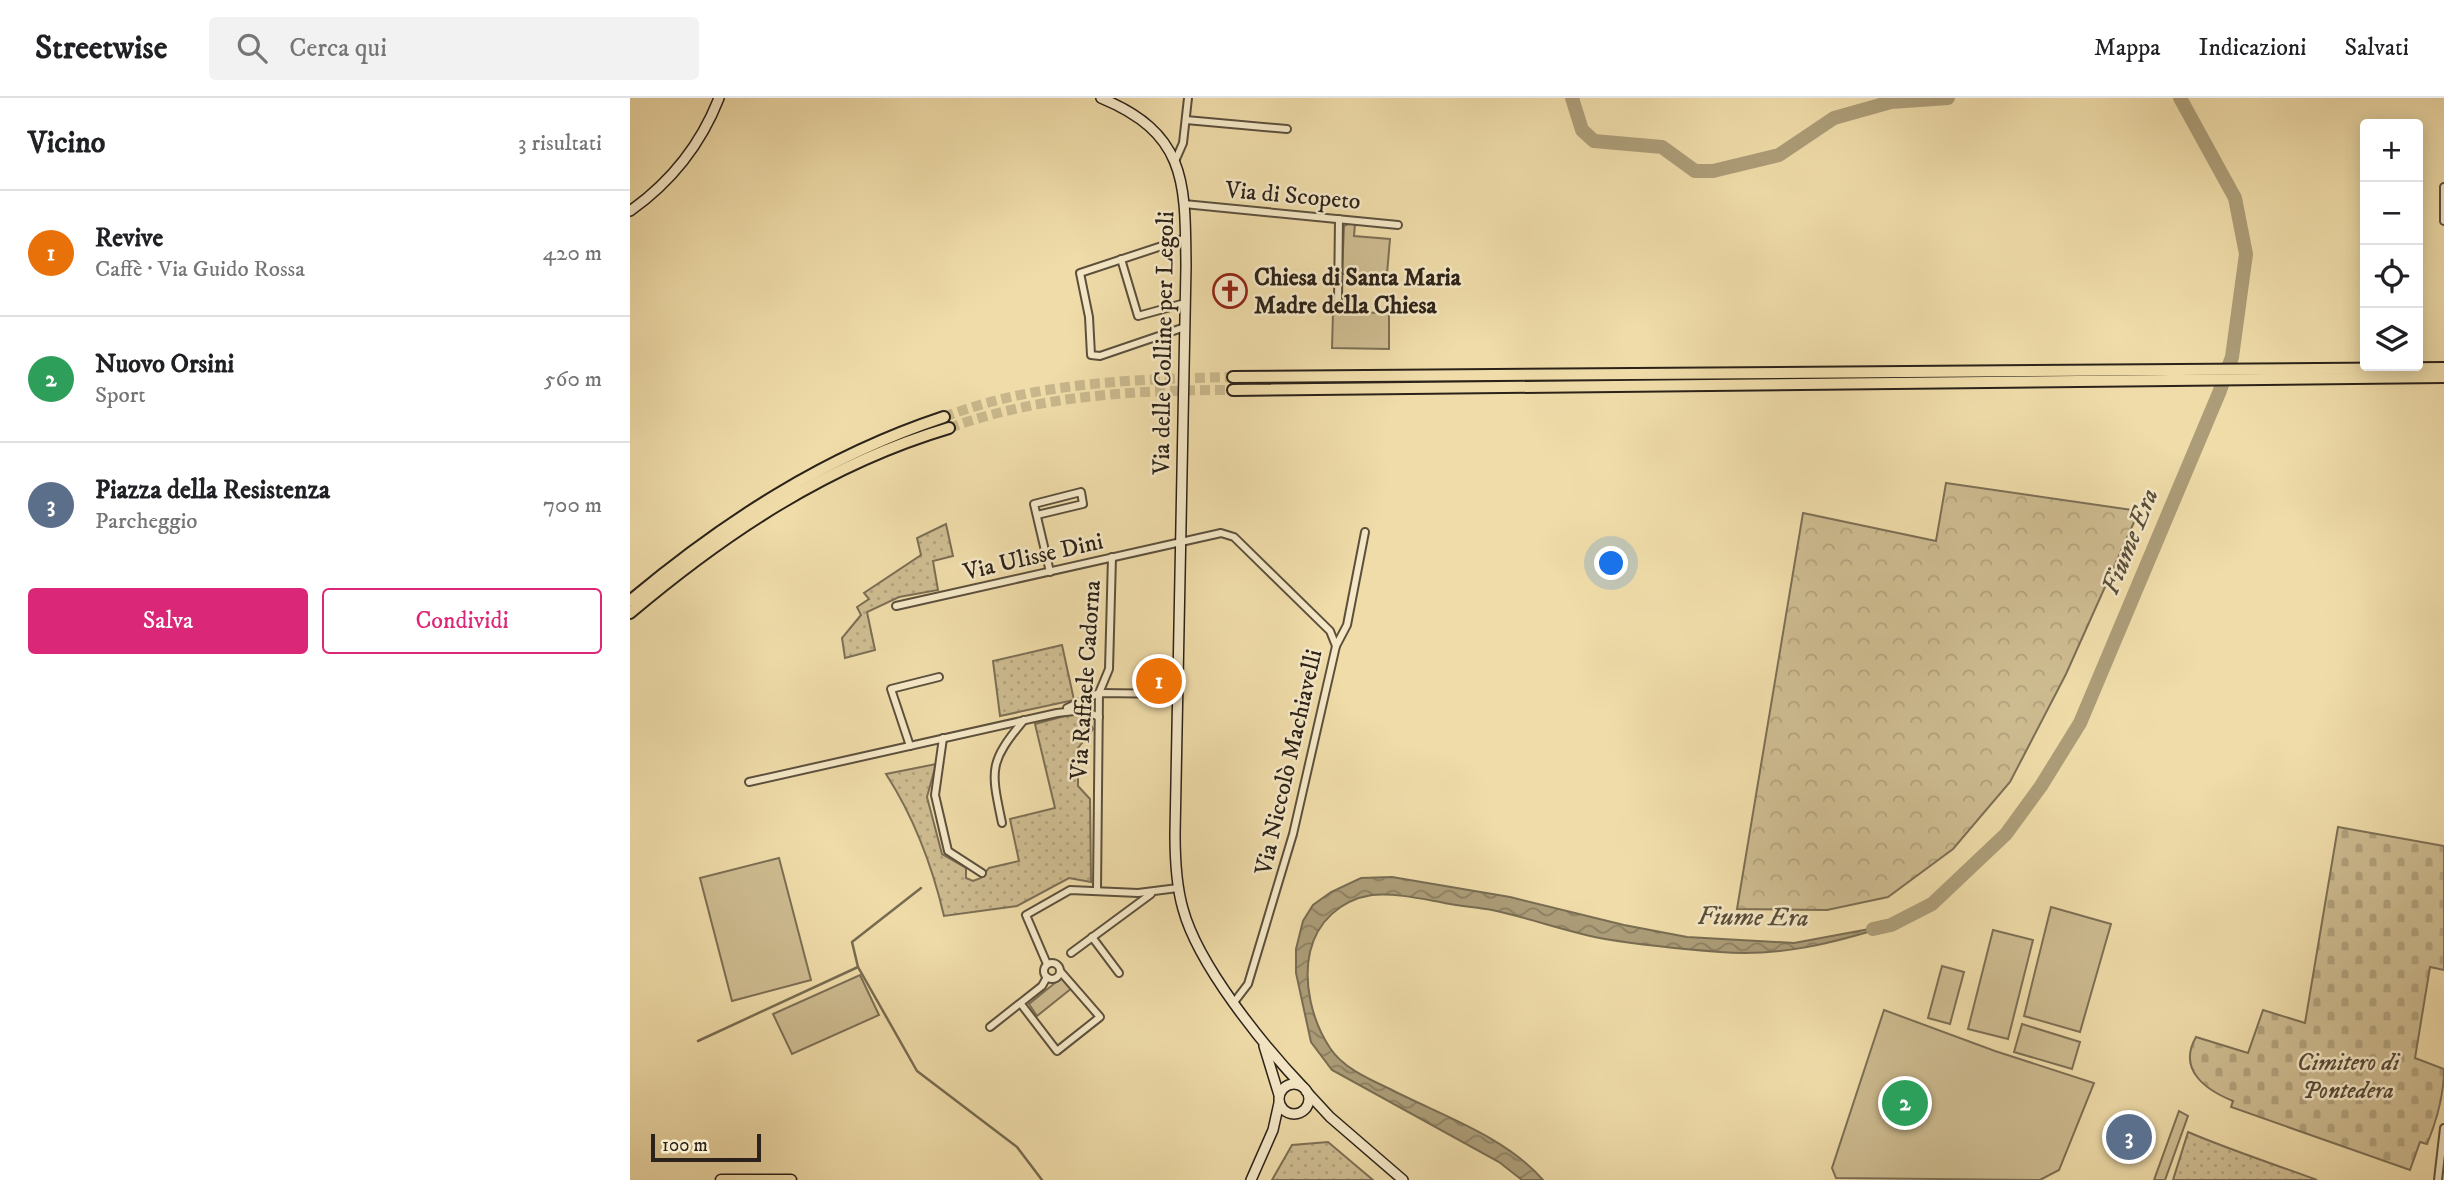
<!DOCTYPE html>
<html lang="it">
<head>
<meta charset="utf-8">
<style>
	body { margin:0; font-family:"IM FELL DW Pica",serif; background:#f2f2f2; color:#202124 }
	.controls { position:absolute; right:21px; top:21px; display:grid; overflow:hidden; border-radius:7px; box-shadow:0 4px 18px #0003 }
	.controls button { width:63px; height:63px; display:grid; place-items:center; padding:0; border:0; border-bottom:2px solid #e0e0e0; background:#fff; color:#202124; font:35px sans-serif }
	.scale { position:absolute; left:21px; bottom:18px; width:110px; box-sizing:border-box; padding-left:7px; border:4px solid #2b2219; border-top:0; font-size:19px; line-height:24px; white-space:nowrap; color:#2b2219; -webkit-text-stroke:5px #f5e8c7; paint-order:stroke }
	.you { position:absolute; left:982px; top:466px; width:24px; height:24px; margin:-18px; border:5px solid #fff; border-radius:50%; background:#1a73e8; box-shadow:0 0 0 10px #1a73e833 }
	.badge { display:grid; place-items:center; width:46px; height:46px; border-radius:50%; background:#db2777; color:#fff; font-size:23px; font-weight:700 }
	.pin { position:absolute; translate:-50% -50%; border:4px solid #fff; box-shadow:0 2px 7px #0006 }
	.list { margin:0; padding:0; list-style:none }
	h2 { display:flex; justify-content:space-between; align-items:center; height:91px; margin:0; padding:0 28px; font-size:30px }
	h2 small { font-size:23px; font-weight:400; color:#757577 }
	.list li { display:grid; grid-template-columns:46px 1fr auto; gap:21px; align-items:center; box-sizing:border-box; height:126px; padding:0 28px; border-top:2px solid #e0e0e0 }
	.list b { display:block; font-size:26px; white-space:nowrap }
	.list p { margin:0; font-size:23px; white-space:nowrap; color:#757577 }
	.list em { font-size:23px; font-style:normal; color:#757577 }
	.actions { display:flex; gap:14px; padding:21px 28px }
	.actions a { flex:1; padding:16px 0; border:2px solid #db2777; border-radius:7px; text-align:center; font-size:24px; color:#db2777 }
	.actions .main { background:#db2777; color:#fff }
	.icon { flex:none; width:38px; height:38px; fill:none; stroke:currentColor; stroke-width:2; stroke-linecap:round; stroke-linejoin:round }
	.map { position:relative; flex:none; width:1814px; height:1082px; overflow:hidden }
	header { display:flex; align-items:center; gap:42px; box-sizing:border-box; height:98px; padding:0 35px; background:#fff; border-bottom:2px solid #e0e0e0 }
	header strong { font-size:33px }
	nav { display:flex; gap:38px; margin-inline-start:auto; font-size:24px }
	.search { width:490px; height:63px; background:#f2f2f2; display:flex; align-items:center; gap:18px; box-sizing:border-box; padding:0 24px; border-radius:7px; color:#757577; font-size:26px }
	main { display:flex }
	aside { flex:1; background:#fff }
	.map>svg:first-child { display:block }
	.grass { fill:#cebc91; stroke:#7c6f55; stroke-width:2 }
	.forest { fill:url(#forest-crowns); stroke:#7c6f55; stroke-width:2 }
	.cemetery { fill:url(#cemetery-stones); stroke:#7c6f55; stroke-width:2 }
	.park { fill:url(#park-dots); stroke:#7c6f55; stroke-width:2 }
	.water { fill:url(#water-waves); stroke:#786c52; stroke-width:2 }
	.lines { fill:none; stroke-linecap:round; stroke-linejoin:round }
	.stream { stroke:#786c52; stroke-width:2.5 }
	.river { stroke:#ac9d78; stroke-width:14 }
	.highway-tunnel { stroke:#c8b78c; stroke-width:10; stroke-dasharray:10 5; stroke-linecap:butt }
	.street-casing { stroke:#5c503d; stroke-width:10 }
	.secondary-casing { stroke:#2b2219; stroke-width:12 }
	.primary-casing { stroke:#2b2219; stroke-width:13 }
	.highway-casing { stroke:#2b2219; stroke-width:14 }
	.street { stroke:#f5e8c7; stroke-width:6 }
	.secondary { stroke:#f5e8c7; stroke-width:9 }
	.primary { stroke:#efdca9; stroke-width:10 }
	.highway { stroke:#efdca9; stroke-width:10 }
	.labels { text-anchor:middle; stroke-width:5; stroke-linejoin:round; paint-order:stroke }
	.street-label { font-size:24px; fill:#2b2219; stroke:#f5e8c7 }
	.poi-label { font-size:24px; font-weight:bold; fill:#2b2219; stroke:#f5e8c7; text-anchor:start }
	.park-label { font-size:24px; font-style:italic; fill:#544837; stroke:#f5e8c7 }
	.water-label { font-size:26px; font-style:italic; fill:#584d3a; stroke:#f5e8c7 }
</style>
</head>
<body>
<header>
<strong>Streetwise</strong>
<div class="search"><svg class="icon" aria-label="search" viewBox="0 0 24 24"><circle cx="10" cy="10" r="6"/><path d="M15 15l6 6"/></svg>Cerca qui</div>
<nav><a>Mappa</a><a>Indicazioni</a><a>Salvati</a></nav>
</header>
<main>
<aside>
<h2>Vicino<small>3 risultati</small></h2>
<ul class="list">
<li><span class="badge" style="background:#e8710a">1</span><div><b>Revive</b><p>Caffè · Via Guido Rossa</p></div><em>420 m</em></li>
<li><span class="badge" style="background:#2e9e5b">2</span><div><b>Nuovo Orsini</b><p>Sport</p></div><em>560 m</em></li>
<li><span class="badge" style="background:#5c6f8a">3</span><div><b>Piazza della Resistenza</b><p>Parcheggio</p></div><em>700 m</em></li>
</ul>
<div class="actions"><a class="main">Salva</a><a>Condividi</a></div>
</aside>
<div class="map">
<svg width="1814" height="1082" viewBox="0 0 1814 1082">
	<defs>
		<pattern id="forest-crowns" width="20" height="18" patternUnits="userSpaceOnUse" patternTransform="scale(1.75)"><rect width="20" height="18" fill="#cebc91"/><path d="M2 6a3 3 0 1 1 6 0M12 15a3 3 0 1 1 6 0" fill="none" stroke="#b1a17c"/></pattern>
		<pattern id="cemetery-stones" width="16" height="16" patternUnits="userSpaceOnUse" patternTransform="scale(1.75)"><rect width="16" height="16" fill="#cebc91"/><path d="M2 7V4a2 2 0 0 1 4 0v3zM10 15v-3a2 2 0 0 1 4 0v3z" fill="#b1a17c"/></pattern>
		<pattern id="park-dots" width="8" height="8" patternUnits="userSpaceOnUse" patternTransform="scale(1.75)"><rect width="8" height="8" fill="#cebc91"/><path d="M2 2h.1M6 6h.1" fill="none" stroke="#b1a17c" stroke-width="1.8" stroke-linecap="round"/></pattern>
		<pattern id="water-waves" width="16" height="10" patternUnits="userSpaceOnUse" patternTransform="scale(1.75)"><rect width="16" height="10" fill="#ac9d78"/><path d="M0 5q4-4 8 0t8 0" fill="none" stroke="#8c8062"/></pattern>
	</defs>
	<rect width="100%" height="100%" fill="#efdca9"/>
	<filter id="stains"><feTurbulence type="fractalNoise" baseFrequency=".00286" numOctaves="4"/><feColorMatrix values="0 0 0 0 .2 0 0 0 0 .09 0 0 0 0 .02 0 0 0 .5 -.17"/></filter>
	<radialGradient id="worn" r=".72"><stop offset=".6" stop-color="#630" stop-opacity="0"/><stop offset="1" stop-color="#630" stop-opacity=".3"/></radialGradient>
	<g class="grass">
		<polygon points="718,126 725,126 724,138 760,141 757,176 712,176 714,128"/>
		<polygon points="703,214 759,215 759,251 702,250"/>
		<polygon points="149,760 181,882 102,903 70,780"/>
		<polygon points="1421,809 1481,826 1450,934 1394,918"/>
		<polygon points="1363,832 1403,842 1378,941 1338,931"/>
		<polygon points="1312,868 1334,874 1320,926 1298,920"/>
		<polygon points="230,877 249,917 162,956 143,916"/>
		<polygon points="431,880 442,890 407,918 399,906"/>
		<polygon points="1254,912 1365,953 1464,985 1429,1072 1410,1082 1206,1080 1202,1070"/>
		<polygon points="1392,926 1450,944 1442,971 1384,954"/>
		<polygon points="1549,1013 1558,1018 1535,1082 1524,1082"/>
	</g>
	<polygon class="forest" points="1316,385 1509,413 1436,576 1380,684 1323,751 1258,799 1197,812 1107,811 1173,415 1306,443"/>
	<path class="cemetery" d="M 1708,729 L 1814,748 L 1814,872 L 1800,869 L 1785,960 L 1814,971 C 1814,997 1807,1022 1797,1046 L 1790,1044 L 1780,1072 L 1601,1009 L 1603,1003 C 1576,992 1547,972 1566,939 L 1618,955 L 1633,912 L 1675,925 Z"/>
	<g class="park">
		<polygon points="316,426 323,458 303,463 308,492 269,499 237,514 245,552 215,560 212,540 231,517 227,509 239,501 234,495 291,457 287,440"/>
		<polygon points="432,547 444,602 370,618 363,563"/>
		<path d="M 446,615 L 458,619 L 463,631 L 448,650 L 448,688 L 460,701 L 461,784 L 439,780 L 387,808 L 314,818 C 302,767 285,721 256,676 L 306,666 L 297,699 L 312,756 L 336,770 L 336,780 L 343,783 L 351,780 L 359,770 L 389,763 L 380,721 L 425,710 L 405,626 Z"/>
		<path d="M 1558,1034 C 1600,1052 1644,1066 1687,1082 L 1543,1082 Z"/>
		<polygon points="698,1044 743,1082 642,1082 662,1047"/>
	</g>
	<path class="water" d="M 762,779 L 880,799 L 994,827 L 1057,839 L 1164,845 L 1261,827 C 1204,845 1150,859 1090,854 C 1052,851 1012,847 975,841 C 937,834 900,820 862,812 C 845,809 827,808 810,804 C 788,800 764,795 742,797 C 710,802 687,824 680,854 C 673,885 682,923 700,950 C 713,970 739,981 760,991 C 810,1017 875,1038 913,1082 L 892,1082 L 869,1064 L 702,972 L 681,944 L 666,875 L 666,851 L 673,823 L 683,807 L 701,794 L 731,780 Z"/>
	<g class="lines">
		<g class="stream">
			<polyline points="228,869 222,844 291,790"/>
			<polyline points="68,943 228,869 287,973 387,1049 412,1082"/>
		</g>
		<g class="river">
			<polyline points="942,0 952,32 964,43 1032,49 1065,73 1083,73 1149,57 1204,20 1261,4 1318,0"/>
			<polyline points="1243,831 1261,827 1302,806 1376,736 1411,688 1450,625 1589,295 1602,259 1616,156 1605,100 1550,0"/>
		</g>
		<g class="highway-tunnel">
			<path d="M 314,319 C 405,284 507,281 603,279"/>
			<path d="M 319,330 C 410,297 507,292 603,292"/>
		</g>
		<g class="street-casing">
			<g id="street">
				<polyline points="556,22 657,31"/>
				<polyline points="546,61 553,45 558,0"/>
				<polyline points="1814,89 1814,123"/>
				<polyline points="554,106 768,127"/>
				<polyline points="491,161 508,218 555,205"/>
				<polyline points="708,204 709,121"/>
				<polyline points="555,229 470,258 461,257 459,219 450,175 556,140"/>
				<polyline points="407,417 453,406 451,394 404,406 420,474"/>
				<polyline points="266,508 591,435 604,439 700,533 706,548 663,736 618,886 605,903"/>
				<polyline points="706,548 717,527 735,434"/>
				<polyline points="437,610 469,595 548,596"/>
				<polyline points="313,640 305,697 318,753 352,775"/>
				<polyline points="280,648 261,591 309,579"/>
				<polyline points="119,684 427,615 453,612 469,619"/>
				<path d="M 372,725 C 361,672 358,665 394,622"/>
				<polyline points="467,793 469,595 479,571 482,459"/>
				<polyline points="462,839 489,875"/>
				<polyline points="441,855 521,796"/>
				<circle cx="422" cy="873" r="8"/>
				<polyline points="417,866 396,817 440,792 508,795 548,790"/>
				<polyline points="391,906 427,953 470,919 430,873"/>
				<polyline points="360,929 412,888 417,879"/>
				<polyline points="1808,1082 1814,1030"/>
			</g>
		</g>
		<g class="secondary-casing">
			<g id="secondary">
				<path d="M 471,0 C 558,36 555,86 556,168 L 545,736 C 545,762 546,787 553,811 C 568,867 633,947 673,989"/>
				<path d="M 0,113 C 41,84 71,46 89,0"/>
				<polyline points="634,948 649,997"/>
				<circle cx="664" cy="1001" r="15"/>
				<polyline points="676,993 700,1019 773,1082"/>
				<polyline points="621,1082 643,1032 649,1005"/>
			</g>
		</g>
		<g class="primary-casing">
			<polyline id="primary" points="91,1082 161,1082"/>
		</g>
		<g class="highway-casing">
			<g id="highway">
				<polyline points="603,279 1814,270"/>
				<polyline points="603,292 1814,279"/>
				<path d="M 0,503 C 94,424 196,358 314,319"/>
				<path d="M 0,515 C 96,434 198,366 319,330"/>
			</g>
		</g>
		<use href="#street" class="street"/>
		<use href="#secondary" class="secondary"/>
		<use href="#primary" class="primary"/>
		<use href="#highway" class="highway"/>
	</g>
	<defs>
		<g id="church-ring" transform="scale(1.75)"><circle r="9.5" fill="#f5e8c7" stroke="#8f2418" stroke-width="1.5"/><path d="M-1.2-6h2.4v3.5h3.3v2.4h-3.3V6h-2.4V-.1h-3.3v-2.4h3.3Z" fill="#8f2418"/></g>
	</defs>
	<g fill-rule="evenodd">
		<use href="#church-ring" x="600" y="193"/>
	</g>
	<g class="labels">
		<g class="street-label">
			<text transform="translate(663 97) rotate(5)" y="8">Via di Scopeto</text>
			<text transform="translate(533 245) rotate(-89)" y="8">Via delle Colline per Legoli</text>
			<text transform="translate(403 458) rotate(-13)" y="8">Via Ulisse Dini</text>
			<text transform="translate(455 582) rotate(-86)" y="8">Via Raffaele Cadorna</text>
			<text transform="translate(658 664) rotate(-77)" y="8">Via Niccolò Machiavelli</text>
		</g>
		<g class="poi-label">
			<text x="624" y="187">Chiesa di Santa Maria<tspan x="624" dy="28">Madre della Chiesa</tspan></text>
		</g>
		<g class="park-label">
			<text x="1718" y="972">Cimitero di<tspan x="1718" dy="28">Pontedera</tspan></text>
		</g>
		<g class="water-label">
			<text transform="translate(1499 443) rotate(-68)" y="9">Fiume Era</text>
			<text transform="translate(1123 818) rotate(1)" y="9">Fiume Era</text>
		</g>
	</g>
	<rect width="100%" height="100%" filter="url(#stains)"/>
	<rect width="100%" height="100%" fill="url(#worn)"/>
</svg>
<div class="controls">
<button>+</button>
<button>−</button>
<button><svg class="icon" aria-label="locate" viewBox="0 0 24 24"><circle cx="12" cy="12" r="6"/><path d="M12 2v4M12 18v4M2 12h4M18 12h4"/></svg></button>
<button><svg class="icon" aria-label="layers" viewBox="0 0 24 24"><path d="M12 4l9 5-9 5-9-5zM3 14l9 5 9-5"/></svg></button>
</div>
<div class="scale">100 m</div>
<div class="you"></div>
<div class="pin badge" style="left:529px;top:583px;background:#e8710a">1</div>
<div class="pin badge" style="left:1275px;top:1005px;background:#2e9e5b">2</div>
<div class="pin badge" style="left:1499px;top:1039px;background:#5c6f8a">3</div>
</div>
</main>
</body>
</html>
